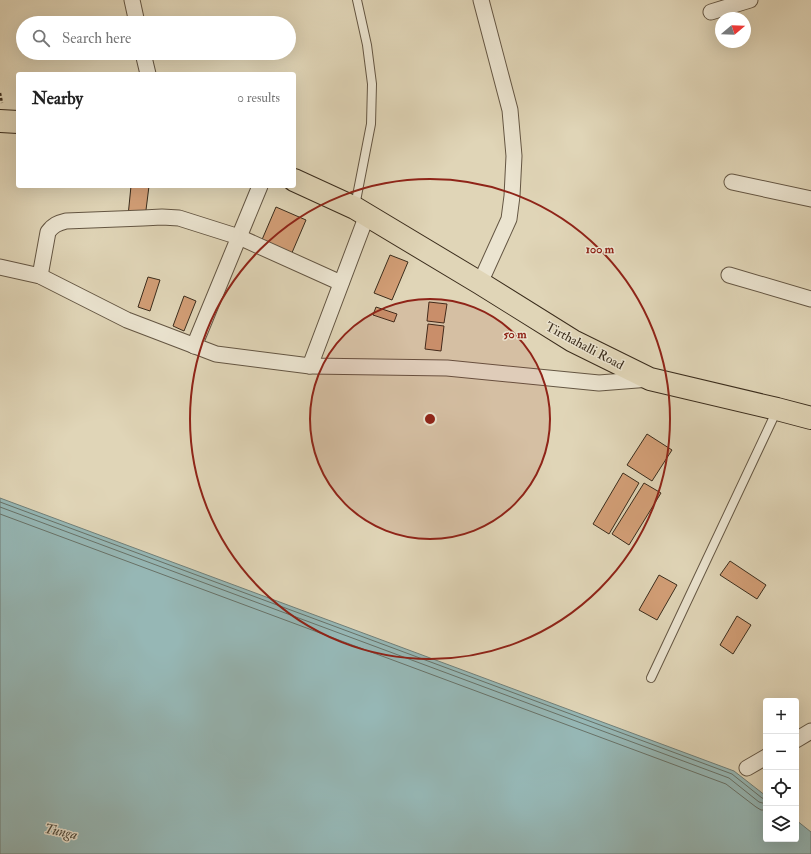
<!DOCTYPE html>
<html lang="en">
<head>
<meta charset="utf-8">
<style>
	body { margin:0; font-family:"IM FELL Double Pica",serif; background:#f6f6f6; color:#222 }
	.controls { position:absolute; right:12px; bottom:12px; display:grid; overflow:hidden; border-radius:4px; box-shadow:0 4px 16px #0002 }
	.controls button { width:36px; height:36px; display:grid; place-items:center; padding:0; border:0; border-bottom:1px solid #e0e0e0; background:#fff; color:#222; font:20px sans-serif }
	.compass { position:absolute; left:715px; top:12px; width:36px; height:36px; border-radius:50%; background:#fff; box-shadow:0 4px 16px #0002; rotate:71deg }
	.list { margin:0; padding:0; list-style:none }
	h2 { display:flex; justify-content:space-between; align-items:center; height:52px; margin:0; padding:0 16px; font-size:17px }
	h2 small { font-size:13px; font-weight:400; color:#767676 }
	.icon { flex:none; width:22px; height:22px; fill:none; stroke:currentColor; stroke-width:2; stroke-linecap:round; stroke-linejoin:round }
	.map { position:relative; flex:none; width:811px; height:854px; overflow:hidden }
	.search { position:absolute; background:#fff; box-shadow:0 4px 16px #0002; left:16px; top:16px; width:280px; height:44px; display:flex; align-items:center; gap:10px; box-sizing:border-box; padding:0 14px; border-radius:22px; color:#767676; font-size:15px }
	.panel { position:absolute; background:#fff; box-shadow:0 4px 16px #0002; left:16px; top:72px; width:280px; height:116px; border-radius:4px }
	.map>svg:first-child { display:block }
	.water { fill:#96b7b5; stroke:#717f78 }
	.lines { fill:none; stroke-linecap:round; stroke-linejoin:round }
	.shore { stroke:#687268; stroke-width:1 }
	.building { fill:#d29e76; stroke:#3a2c1c }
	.lane-casing { stroke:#645643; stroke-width:10 }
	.street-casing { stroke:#645643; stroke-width:17 }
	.highway-casing { stroke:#3a2c1c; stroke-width:24 }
	.path { stroke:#3a2c1c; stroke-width:2.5; stroke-dasharray:3 2; stroke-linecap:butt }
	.lane { stroke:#ebe4d0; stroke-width:8 }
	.street { stroke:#ebe4d0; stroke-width:15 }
	.highway { stroke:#e0d5b7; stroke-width:22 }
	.ring { fill:none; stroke:#8f2418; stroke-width:2 }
	.labels { text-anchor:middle; stroke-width:3; stroke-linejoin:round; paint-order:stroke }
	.street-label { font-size:13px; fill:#3a2c1c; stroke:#ebe4d0 }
	.water-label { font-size:14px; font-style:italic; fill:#4c483b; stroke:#ebe4d0 }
	.centre { fill:#8f2418; stroke:#ebe4d0; stroke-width:2 }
	.ring-label { font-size:12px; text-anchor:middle; font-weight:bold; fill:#8f2418; stroke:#ebe4d0; stroke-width:3; stroke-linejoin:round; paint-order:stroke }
</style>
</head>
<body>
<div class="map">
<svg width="811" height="854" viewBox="0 0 811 854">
	<rect width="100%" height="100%" fill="#e0d5b7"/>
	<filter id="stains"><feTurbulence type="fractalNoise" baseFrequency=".005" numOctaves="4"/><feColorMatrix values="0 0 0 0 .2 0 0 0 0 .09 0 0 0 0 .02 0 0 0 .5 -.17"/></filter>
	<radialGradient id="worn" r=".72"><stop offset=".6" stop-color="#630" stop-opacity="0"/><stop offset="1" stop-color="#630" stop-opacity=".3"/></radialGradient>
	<polygon class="water" points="0,498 734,771 766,796 766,839 796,839 796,820 811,832 811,854 0,854"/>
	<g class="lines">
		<g class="shore">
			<polyline points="0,502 732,774 762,798 766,799"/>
			<polyline points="0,507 729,778 759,802 766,804"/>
			<polyline points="0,514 726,784 756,807 761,810 766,810"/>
		</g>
	</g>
	<g class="building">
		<polygon points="131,186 149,186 145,218 128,216"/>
		<polygon points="276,207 306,220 291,255 261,242"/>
		<polygon points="390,255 408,262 392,300 374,293"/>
		<polygon points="148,277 160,280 150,311 138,307"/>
		<polygon points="184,296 196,301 184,331 173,326"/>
		<polygon points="429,302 447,304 444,323 427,321"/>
		<polygon points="376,307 397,314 394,322 373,315"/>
		<polygon points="428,324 444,326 441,351 425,349"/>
		<polygon points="647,434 672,450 652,481 627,465"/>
		<polygon points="623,473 639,483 609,534 593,524"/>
		<polygon points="644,483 661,493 629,545 612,534"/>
		<polygon points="730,561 766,585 757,599 720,575"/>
		<polygon points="659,575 677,585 657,620 639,610"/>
		<polygon points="737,616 751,625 733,654 720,645"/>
	</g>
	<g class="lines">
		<g class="lane-casing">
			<g id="lane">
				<polyline points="355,206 371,124 372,84 367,45 357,0"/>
				<polyline points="651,678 777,410"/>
			</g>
		</g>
		<g class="street-casing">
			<g id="street">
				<polyline points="132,0 137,23"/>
				<polyline points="711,12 750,0"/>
				<polyline points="143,53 148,74"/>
				<polyline points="732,182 811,199"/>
				<polyline points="0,267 40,276 127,320 216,354 310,366 447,368 599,383 650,379"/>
				<polyline points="729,275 811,299"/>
				<path d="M 40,276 L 48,232 C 53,225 58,223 66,221 L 143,218 L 162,217 L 179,218 L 239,237 L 341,283"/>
				<polyline points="480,283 509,219 512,196 514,156 510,110 481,0"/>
				<polyline points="194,346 260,186"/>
				<polyline points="310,366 367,215"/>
				<polyline points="796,740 811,731"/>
				<polyline points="747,768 766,757"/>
			</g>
		</g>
		<g class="highway-casing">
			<g id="highway">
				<polyline points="0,121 18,122"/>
				<polyline points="294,180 355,208 480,283 573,341 650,379 777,409 811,418"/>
			</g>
		</g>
		<polyline class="path" points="0,93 2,103"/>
		<use href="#lane" class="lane"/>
		<use href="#street" class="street"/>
		<use href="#highway" class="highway"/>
	</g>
	<circle cx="430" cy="419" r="120" fill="#8f2418" fill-opacity=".12"/>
	<g class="ring">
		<circle cx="430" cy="419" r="120"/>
		<circle cx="430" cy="419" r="240"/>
	</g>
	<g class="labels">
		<g class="street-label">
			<text transform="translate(585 345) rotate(28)" y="5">Tirthahalli Road</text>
		</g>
		<g class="water-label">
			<text transform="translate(61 831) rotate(12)" y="5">Tunga</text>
		</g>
	</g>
	<circle cx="430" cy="419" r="6" class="centre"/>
	<g class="ring-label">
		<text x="600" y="253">100 m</text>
		<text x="515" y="338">50 m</text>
	</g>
	<rect width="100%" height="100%" filter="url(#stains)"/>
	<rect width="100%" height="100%" fill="url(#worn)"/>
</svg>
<div class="controls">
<button>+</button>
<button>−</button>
<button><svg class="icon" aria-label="locate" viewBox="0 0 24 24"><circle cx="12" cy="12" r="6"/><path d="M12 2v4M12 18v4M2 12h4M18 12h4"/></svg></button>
<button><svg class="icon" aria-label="layers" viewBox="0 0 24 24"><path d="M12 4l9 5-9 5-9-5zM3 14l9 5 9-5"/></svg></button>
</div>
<svg class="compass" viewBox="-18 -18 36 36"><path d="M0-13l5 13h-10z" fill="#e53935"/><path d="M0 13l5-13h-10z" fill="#767676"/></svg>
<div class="search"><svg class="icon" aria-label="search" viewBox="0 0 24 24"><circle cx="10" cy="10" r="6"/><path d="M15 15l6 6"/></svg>Search here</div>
<section class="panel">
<h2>Nearby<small>0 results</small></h2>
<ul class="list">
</ul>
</section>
</div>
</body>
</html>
